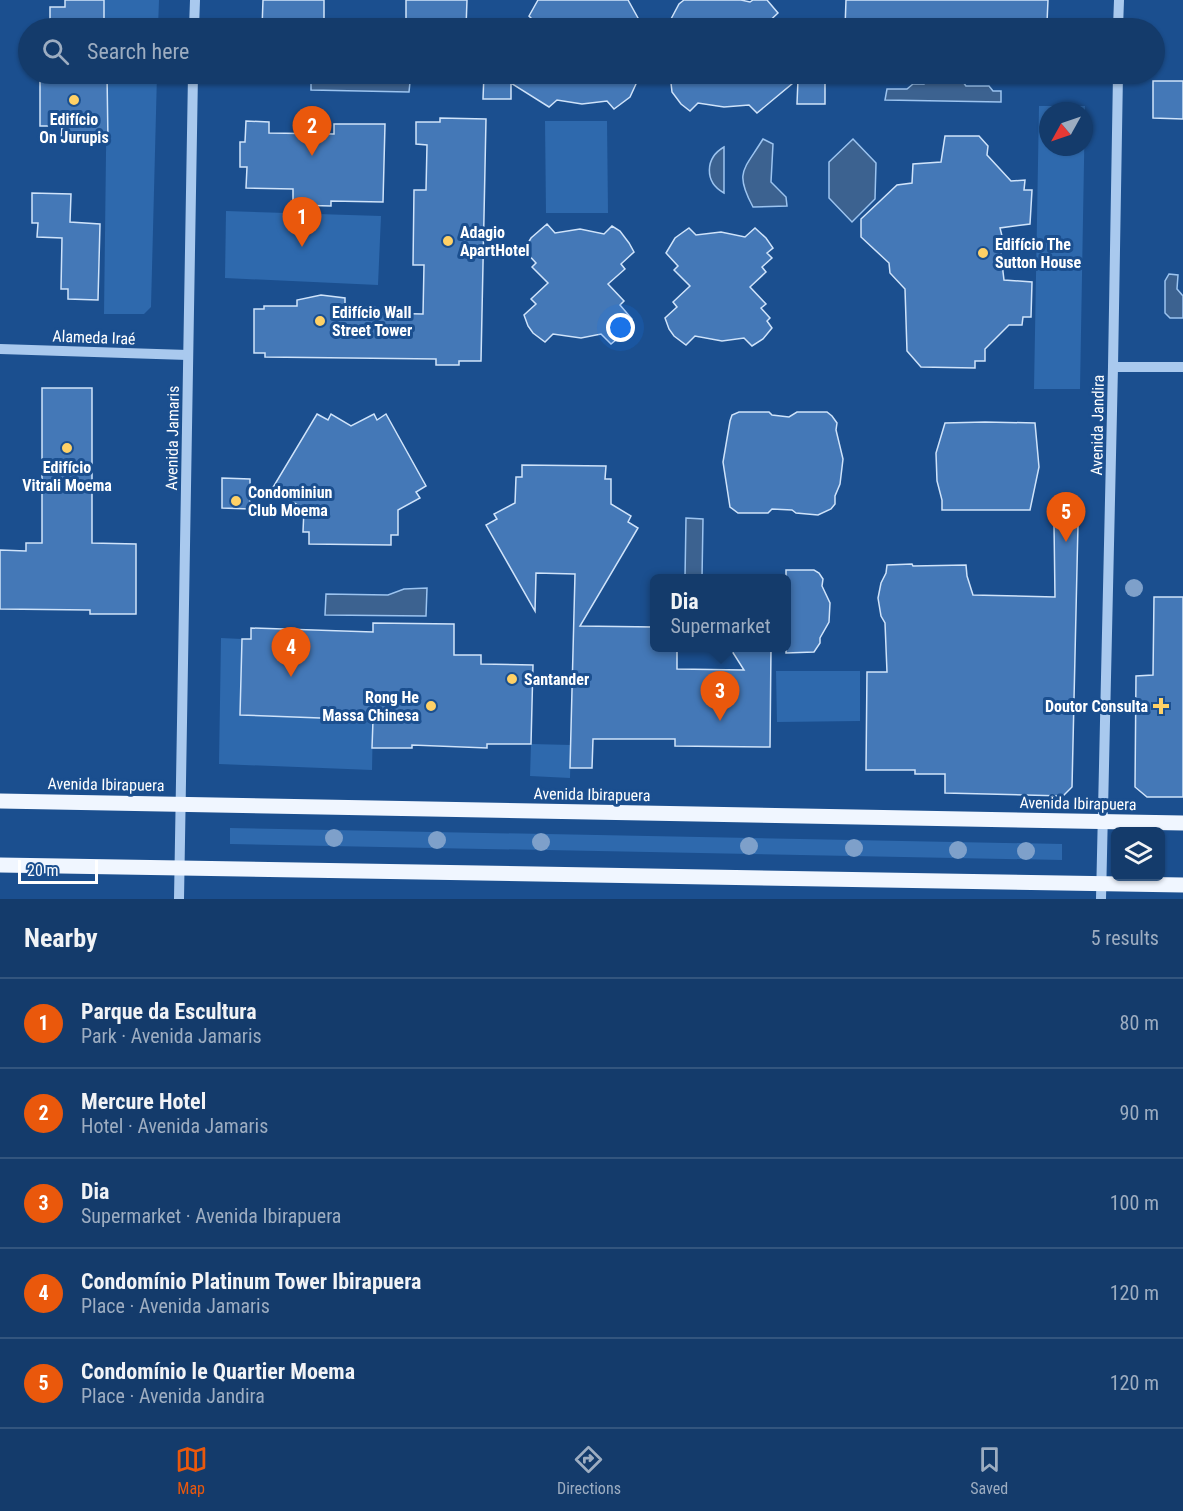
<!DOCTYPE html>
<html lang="en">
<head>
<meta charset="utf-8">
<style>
	body { margin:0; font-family:"Roboto Condensed",sans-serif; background:#1d4271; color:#f1f3f6 }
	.controls { position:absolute; right:18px; bottom:18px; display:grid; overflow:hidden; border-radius:9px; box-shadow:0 2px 4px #0004 }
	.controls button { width:54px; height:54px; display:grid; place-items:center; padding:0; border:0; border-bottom:2px solid #33557e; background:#143b6b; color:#f1f3f6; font:30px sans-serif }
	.compass { position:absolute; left:1039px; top:102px; width:54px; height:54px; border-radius:50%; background:#143b6b; box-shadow:0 2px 4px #0004; rotate:230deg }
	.scale { position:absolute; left:18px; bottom:15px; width:80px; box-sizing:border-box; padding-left:6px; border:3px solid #fff; border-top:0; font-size:16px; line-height:21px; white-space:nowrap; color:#fff; -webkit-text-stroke:4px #1b4f8f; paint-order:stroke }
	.you { position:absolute; left:621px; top:328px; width:21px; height:21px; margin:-15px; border:4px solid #fff; border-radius:50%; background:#1a73e8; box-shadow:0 0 0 9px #1a73e833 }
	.badge { display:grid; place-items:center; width:39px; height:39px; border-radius:50%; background:#ea580c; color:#fff; font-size:20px; font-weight:700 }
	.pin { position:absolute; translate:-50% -50px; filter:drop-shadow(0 2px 3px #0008) }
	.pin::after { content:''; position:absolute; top:32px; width:21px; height:18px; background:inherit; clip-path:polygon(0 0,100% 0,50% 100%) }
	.popup { position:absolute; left:650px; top:574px; width:141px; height:78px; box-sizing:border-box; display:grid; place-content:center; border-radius:9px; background:#143b6b; filter:drop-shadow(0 2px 4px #0005); font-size:20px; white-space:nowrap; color:#9dadc1 }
	.popup b { font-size:22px; color:#f1f3f6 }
	.popup::after { content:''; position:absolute; left:50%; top:100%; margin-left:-12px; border:12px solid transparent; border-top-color:#143b6b }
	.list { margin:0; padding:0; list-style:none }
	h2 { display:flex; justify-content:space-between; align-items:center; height:78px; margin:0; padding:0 24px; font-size:26px }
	h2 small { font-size:20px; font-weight:400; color:#9dadc1 }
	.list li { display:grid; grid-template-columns:39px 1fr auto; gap:18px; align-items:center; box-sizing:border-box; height:90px; padding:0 24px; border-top:2px solid #33557e }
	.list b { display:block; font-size:22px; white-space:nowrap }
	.list p { margin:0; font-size:20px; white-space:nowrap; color:#9dadc1 }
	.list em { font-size:20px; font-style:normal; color:#9dadc1 }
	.icon { flex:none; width:33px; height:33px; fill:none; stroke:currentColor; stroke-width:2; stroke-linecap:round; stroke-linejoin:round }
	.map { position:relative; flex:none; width:1183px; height:899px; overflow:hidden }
	.search { position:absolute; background:#143b6b; box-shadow:0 2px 4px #0004; left:18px; right:18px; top:18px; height:66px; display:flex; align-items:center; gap:15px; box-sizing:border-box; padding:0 21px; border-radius:33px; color:#9dadc1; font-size:22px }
	.sheet { height:528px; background:#143b6b }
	nav { display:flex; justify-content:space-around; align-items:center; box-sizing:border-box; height:84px; border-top:2px solid #33557e; background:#143b6b; font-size:16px; color:#9dadc1 }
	nav a { display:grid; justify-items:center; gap:3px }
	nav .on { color:#ea580c }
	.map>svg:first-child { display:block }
	.green { fill:#2e69ad; fill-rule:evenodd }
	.water { fill:#3c6290; stroke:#9cc4f0; stroke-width:1.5 }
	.building { fill:#4478b7; stroke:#cfe3fa; stroke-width:1.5 }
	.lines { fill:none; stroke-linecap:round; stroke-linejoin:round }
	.minor { stroke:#a9c9ee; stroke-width:10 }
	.major { stroke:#f0f6ff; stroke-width:15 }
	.tree { fill:#7ea0ca }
	.poi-dot { fill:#ffd166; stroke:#1b4f8f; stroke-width:2 }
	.labels { text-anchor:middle; stroke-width:6; stroke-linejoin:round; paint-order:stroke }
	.poi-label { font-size:16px; font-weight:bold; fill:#fff; stroke:#1b4f8f; text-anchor:start }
	.street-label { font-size:16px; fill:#fff; stroke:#1b4f8f }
</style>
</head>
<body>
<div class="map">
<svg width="1183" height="899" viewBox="0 0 1183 899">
	<rect width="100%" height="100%" fill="#1b4f8f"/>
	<g class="green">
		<polygon points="104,0 159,0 158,28 147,28 147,26 137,26 137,22 104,22"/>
		<polygon points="107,74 157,74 151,307 144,314 104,314"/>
		<path d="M 1039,106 L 1085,106 L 1080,389 L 1034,389 ZM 1048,111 L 1084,111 L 1084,147 L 1048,147 Z"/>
		<polygon points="545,121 607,121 608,213 546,213"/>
		<polygon points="226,211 381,216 378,285 225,278"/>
		<polygon points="221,638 242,639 240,715 373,720 372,770 219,764"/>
		<polygon points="776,671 860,671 860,721 777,722"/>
		<polygon points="531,744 571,745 570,778 530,776"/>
		<polygon points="230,828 1062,844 1062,860 230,844"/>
	</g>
	<g class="water">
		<polygon points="324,74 378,74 378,76 398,76 401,81 410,82 409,92 311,90 311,80 317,79"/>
		<path d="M 936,74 C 949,73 958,73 966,86 L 989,86 L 993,91 L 1001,91 L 1001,102 L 885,100 L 887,89 L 907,89 L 913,84 L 924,84 Z"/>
		<path d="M 763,139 L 773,144 L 771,182 L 786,197 L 787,206 L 753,207 C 734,172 744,170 763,139 Z"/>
		<polygon points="853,139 876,163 875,199 852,222 829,198 829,162"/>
		<path d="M 724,147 L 724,193 C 704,182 705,158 724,147 Z"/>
		<polygon points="1169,274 1178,275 1177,289 1183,296 1183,318 1170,318 1165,313 1165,281"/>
		<polygon points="686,518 703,519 702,578 685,578"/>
		<polygon points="427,588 426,616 325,615 326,594 388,595 404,589"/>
	</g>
	<g class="building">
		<polygon points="65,0 104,0 104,28 50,28 50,7 65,7"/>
		<polygon points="263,0 324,0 324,28 262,28"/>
		<polygon points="406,0 467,0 466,28 406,28"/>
		<polygon points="538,0 628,0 638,18 626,28 541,28 529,16"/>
		<polygon points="684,0 741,0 750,2 753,0 767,0 778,13 762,28 680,28 671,19 679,4"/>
		<polygon points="846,0 1048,0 1047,23 1040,23 1040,28 845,28"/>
		<polygon points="40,74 107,74 108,142 61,142 62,126 40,126"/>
		<polygon points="484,74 627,74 636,84 630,97 614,109 607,101 582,104 557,100 549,107 511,83 511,99 483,99"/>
		<polygon points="681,74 825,74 825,104 797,104 798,79 757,113 749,105 724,107 698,103 690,111 681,104 672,92 671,83"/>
		<polygon points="1153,81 1183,81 1183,119 1153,118"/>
		<polygon points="440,118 486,119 481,361 459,361 459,365 436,365 436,359 265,357 265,353 254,353 254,309 264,309 264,306 297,306 297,300 321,295 345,298 345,307 375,307 375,313 423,314 424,265 413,265 414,190 426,190 427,145 416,144 416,122 440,122"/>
		<polygon points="246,121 269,122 269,133 334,134 334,124 385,124 383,202 331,201 331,206 293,205 293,189 246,188 247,167 240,167 240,142 245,142"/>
		<polygon points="945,136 979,136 988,146 987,155 1011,181 1025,180 1024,190 1032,190 1030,224 1000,228 1004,244 1000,247 1004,280 1032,282 1031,317 1023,317 1022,325 1009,325 985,349 985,361 975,361 975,368 921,367 907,351 905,289 890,273 889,263 861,237 861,219 897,185 912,183 913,164 941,162"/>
		<polygon points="32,193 71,194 70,222 100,224 98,300 68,299 68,289 61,289 62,238 37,237 38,223 32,223"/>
		<polygon points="547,224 555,233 580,229 604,234 612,226 620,231 629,243 634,252 621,264 625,269 608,284 624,301 620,305 632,319 623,334 611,344 601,334 581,338 553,334 545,342 533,333 528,326 524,315 536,304 531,299 548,283 532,267 536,263 524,250 531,238"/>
		<polygon points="689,228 696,235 721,232 745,237 755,228 766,238 773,248 767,253 772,258 762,267 766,272 750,287 766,304 761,308 770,318 767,321 772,328 763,339 752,346 744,338 722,341 695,336 686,345 674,336 669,329 665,318 677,307 673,302 690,286 674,270 678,266 666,253 675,238"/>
		<polygon points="42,388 92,388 92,543 136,544 136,614 90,614 90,610 0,609 0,550 26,551 26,543 42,543"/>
		<polygon points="739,412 769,412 772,415 789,417 797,412 827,412 832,416 837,423 836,430 843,459 840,484 835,496 835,504 831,509 818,515 796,513 792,510 772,509 768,513 738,513 730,507 723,462 730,421 732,415"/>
		<polygon points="317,414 328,420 331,414 351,426 374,414 377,420 386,414 426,486 416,492 420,498 398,510 398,535 391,535 391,545 309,544 309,532 303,532 304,509 272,489"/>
		<polygon points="985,422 1035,423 1039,467 1030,510 942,510 942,500 937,481 936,453 945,423"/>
		<polygon points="522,465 606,466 605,479 611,479 611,504 631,516 628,522 638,528 580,626 654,627 654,648 677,648 677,669 744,670 730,648 771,648 770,747 675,746 675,739 593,739 592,768 570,768 575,574 536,573 535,611 486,525 497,519 494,514 515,503 516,477 522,477"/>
		<polygon points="222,478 250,479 250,509 222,508"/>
		<polygon points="1054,524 1078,524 1072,787 1063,796 945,793 945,774 915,774 915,770 866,770 867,672 887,672 885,623 881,616 878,598 881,583 886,573 887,565 912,564 913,566 966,565 967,576 973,595 1055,597"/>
		<polygon points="786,570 814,570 819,573 823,579 822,586 830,603 829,622 820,638 820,643 814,652 786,653"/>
		<polygon points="1154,597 1183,597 1183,797 1147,797 1135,787 1136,676 1153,675"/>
		<polygon points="373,623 454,624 454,655 481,655 481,664 533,665 531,744 487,744 487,748 412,745 412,748 372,748 373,720 240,715 242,639 251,639 251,628 373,632"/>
	</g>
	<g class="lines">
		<g class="minor">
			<polyline points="194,28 195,0"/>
			<polyline points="1118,28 1119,0"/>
			<polyline points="0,349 188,355"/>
			<polyline points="1113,367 1183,367"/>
			<polyline points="179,899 193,74"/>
			<polyline points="1101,899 1113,367 1118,74"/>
		</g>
		<g class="major">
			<polyline points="0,801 1183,823"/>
			<polyline points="0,865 1183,885"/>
		</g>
	</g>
	<g class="tree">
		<circle cx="1134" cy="588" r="9"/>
		<circle cx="334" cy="838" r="9"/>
		<circle cx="437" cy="840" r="9"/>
		<circle cx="541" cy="842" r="9"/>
		<circle cx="749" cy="846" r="9"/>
		<circle cx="854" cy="848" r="9"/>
		<circle cx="958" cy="850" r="9"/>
		<circle cx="1026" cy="851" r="9"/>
	</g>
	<g class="poi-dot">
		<circle cx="74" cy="100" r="6"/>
		<circle cx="448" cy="241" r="6"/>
		<circle cx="983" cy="253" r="6"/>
		<circle cx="320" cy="321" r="6"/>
		<circle cx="67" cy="448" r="6"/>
		<circle cx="236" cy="501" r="6"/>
		<circle cx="512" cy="679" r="6"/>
		<circle cx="431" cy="706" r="6"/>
		<path d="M1158 697h6v6h6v6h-6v6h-6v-6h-6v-6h6z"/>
	</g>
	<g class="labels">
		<g class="poi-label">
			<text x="74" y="125" text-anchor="middle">Edifício<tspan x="74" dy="18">On Jurupis</tspan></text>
			<text x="460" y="238">Adagio<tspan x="460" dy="18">ApartHotel</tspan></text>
			<text x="995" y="250">Edifício The<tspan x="995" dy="18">Sutton House</tspan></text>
			<text x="332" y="318">Edifício Wall<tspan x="332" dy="18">Street Tower</tspan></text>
			<text x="67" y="473" text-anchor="middle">Edifício<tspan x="67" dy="18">Vitrali Moema</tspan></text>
			<text x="248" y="498">Condominiun<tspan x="248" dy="18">Club Moema</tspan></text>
			<text x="524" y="685">Santander</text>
			<text x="419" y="703" text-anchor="end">Rong He<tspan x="419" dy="18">Massa Chinesa</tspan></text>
			<text x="1148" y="712" text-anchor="end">Doutor Consulta</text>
		</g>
		<g class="street-label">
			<text transform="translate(94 337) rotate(2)" y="6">Alameda Iraé</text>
			<text transform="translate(1097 425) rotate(-89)" y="6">Avenida Jandira</text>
			<text transform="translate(172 438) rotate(-89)" y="6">Avenida Jamaris</text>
			<text transform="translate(106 784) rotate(1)" y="6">Avenida Ibirapuera</text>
			<text transform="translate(592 794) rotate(1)" y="6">Avenida Ibirapuera</text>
			<text transform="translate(1078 803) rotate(1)" y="6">Avenida Ibirapuera</text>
		</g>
	</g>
</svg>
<div class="controls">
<button><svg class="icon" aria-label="layers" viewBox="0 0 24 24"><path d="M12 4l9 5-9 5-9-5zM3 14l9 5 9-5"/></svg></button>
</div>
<svg class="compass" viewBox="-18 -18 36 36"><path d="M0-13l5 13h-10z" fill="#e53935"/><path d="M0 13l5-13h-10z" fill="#9dadc1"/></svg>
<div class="scale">20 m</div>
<div class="you"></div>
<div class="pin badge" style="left:302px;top:247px">1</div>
<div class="pin badge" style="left:312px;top:156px">2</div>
<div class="pin badge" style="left:720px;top:721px">3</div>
<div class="popup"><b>Dia</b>Supermarket</div>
<div class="pin badge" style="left:291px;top:677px">4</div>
<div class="pin badge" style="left:1066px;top:542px">5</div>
<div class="search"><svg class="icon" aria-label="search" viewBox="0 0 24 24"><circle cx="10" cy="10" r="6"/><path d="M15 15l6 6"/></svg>Search here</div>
</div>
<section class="sheet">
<h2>Nearby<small>5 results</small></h2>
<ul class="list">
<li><span class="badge">1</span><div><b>Parque da Escultura</b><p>Park · Avenida Jamaris</p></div><em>80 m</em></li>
<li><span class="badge">2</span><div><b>Mercure Hotel</b><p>Hotel · Avenida Jamaris</p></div><em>90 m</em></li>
<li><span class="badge">3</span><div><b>Dia</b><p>Supermarket · Avenida Ibirapuera</p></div><em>100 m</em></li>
<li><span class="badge">4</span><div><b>Condomínio Platinum Tower Ibirapuera</b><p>Place · Avenida Jamaris</p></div><em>120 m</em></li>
<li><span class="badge">5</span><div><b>Condomínio le Quartier Moema</b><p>Place · Avenida Jandira</p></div><em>120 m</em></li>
</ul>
</section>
<nav>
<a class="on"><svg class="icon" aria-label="map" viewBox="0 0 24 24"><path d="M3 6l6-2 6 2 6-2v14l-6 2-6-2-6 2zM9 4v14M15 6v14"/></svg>Map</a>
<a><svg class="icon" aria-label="directions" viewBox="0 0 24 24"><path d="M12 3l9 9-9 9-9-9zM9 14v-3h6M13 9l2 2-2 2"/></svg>Directions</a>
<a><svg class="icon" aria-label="saved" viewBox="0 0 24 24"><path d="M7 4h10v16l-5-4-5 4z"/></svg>Saved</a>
</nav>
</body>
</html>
